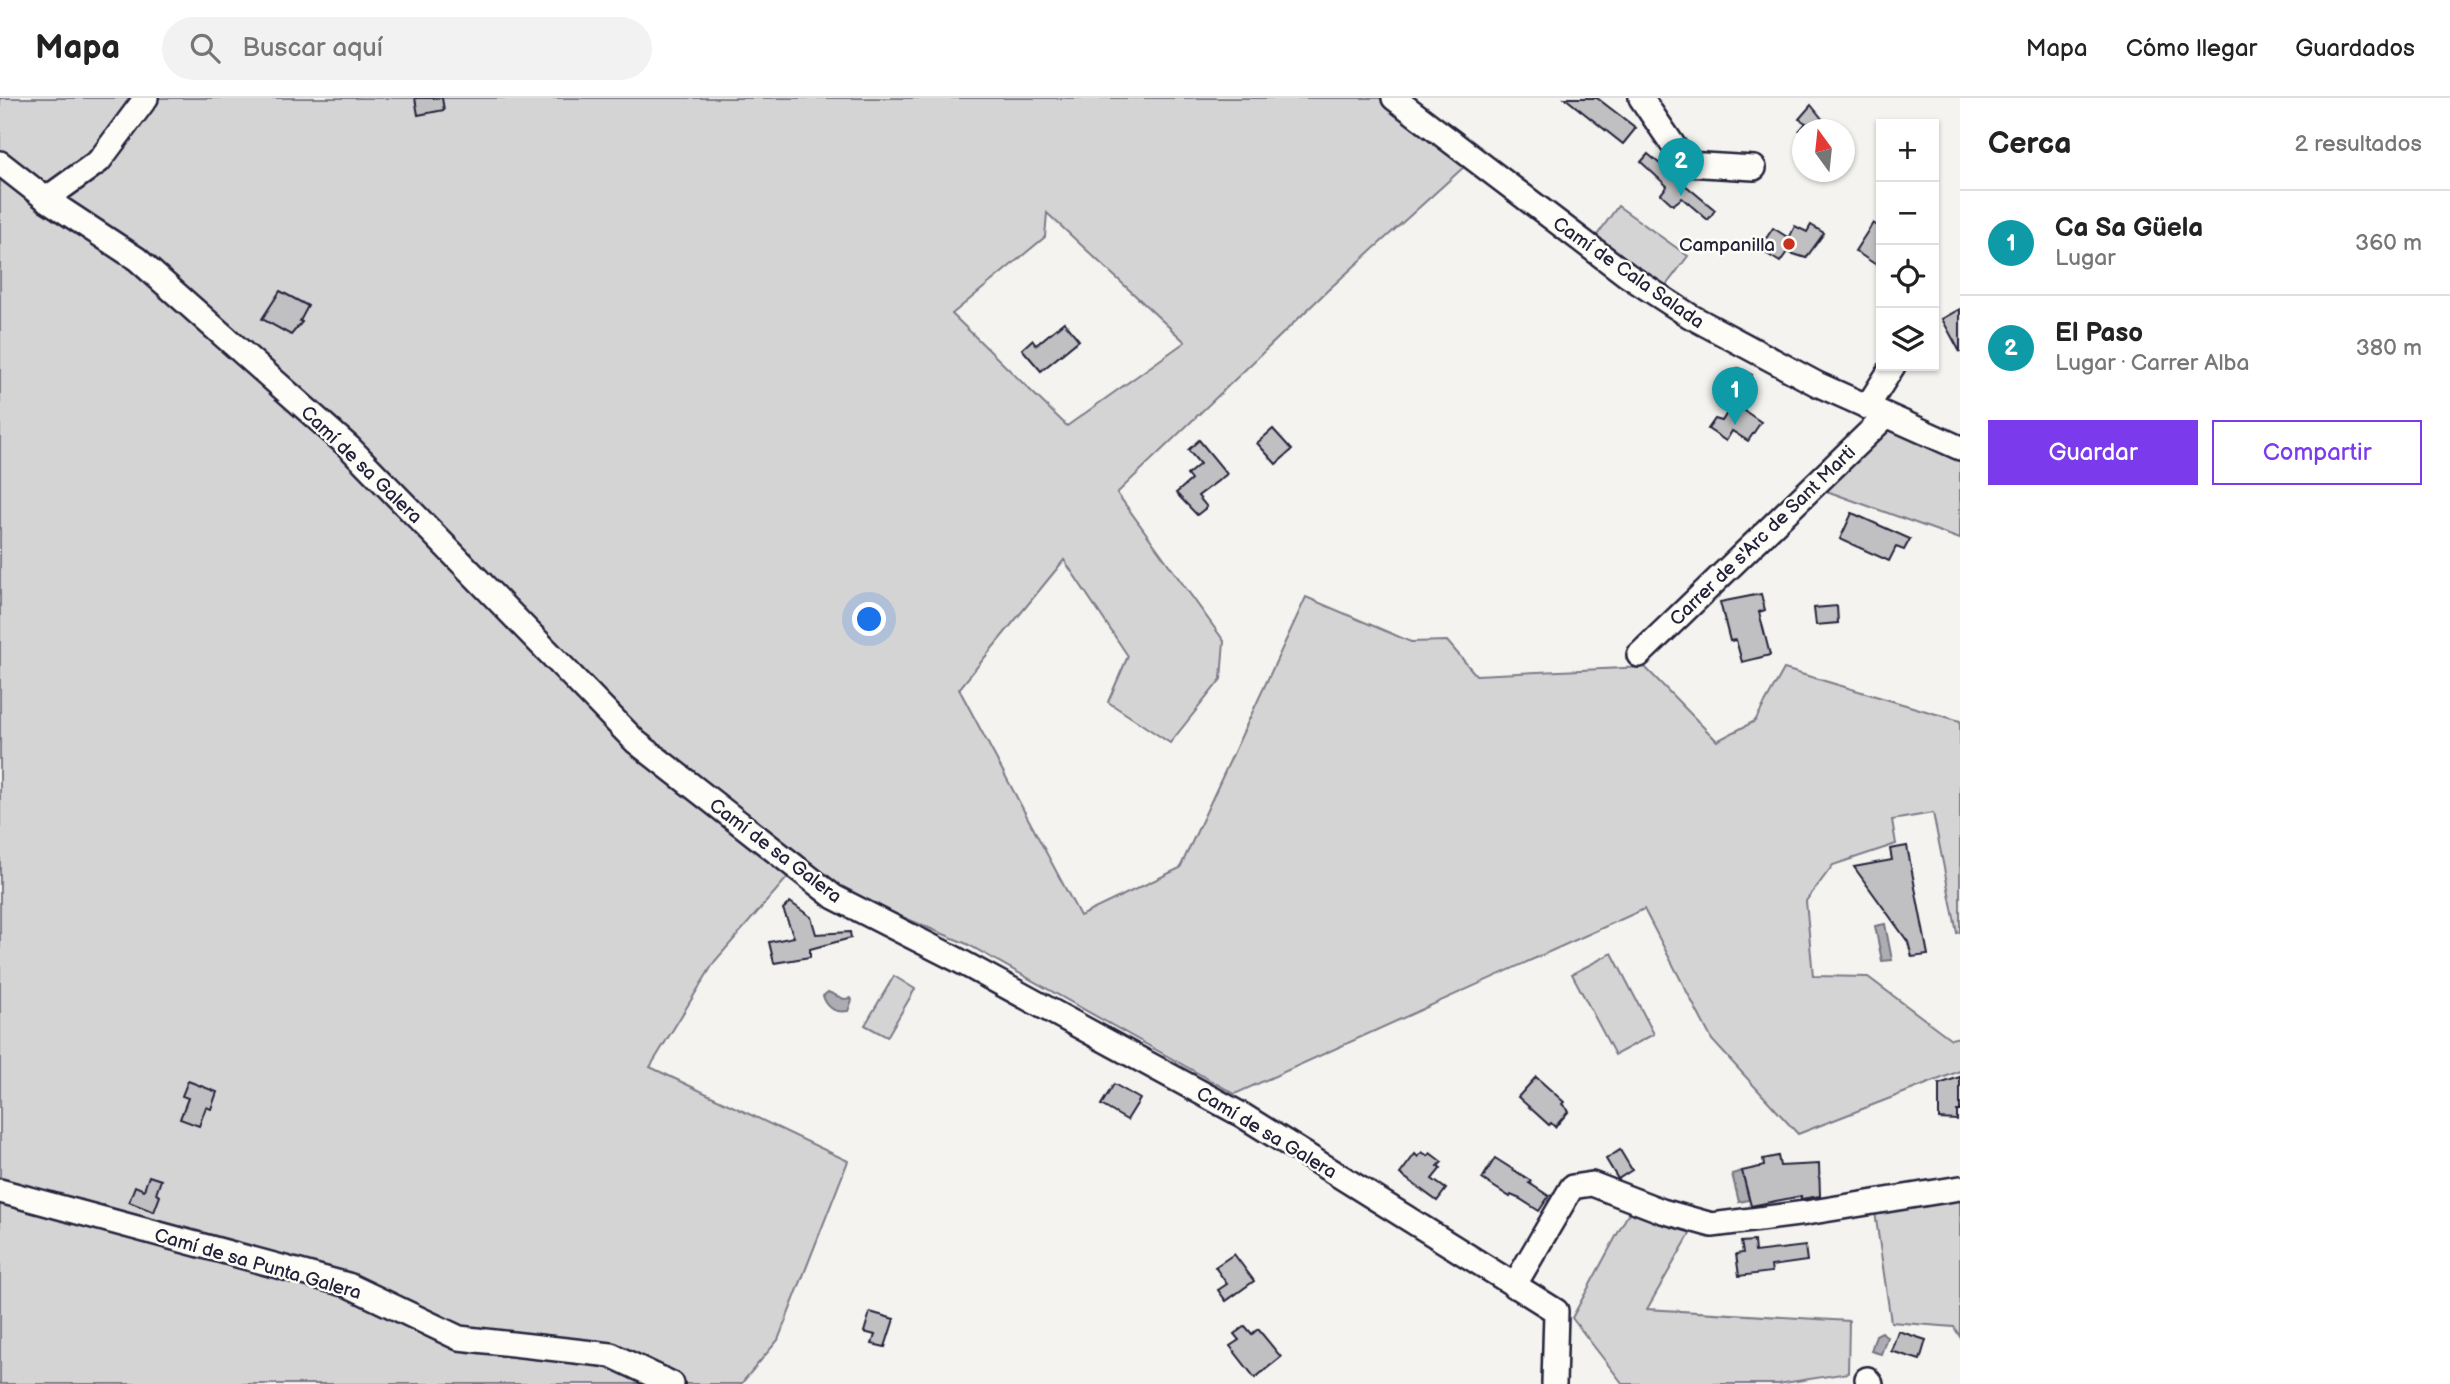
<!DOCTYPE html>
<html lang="es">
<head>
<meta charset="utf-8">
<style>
	body { margin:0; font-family:"Balsamiq Sans",sans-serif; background:#f2f2f2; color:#222 }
	.controls { position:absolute; right:21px; top:21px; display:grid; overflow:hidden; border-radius:0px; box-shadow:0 2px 5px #0004 }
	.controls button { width:63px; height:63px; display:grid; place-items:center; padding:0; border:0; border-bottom:2px solid #e0e0e0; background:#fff; color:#222; font:35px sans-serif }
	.compass { position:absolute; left:1792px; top:21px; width:63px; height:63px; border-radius:50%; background:#fff; box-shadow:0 2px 5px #0004; rotate:345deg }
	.you { position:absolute; left:870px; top:522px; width:24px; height:24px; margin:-18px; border:5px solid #fff; border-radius:50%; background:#1a73e8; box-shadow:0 0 0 10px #1a73e833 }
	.badge { display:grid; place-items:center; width:46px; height:46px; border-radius:50%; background:#7c3aed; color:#fff; font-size:23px; font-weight:700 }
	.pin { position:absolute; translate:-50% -58px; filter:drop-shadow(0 2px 4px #0008) }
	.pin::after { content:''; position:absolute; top:37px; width:24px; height:21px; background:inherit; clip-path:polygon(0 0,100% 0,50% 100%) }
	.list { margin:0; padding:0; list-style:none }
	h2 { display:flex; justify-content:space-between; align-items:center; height:91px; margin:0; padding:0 28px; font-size:30px }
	h2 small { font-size:23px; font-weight:400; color:#767676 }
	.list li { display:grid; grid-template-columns:46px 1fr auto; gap:21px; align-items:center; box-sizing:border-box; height:105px; padding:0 28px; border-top:2px solid #e0e0e0 }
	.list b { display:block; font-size:26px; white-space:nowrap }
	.list p { margin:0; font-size:23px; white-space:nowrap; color:#767676 }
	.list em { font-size:23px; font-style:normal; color:#767676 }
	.actions { display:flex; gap:14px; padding:21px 28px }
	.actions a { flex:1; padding:16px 0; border:2px solid #7c3aed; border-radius:0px; text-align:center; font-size:24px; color:#7c3aed }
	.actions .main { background:#7c3aed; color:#fff }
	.icon { flex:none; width:38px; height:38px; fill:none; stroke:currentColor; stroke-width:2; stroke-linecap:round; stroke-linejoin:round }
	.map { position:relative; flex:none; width:1960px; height:1286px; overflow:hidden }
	header { display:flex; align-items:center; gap:42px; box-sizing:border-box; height:98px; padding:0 35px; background:#fff; border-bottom:2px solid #e0e0e0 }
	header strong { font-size:33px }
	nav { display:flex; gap:38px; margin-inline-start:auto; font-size:24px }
	.search { width:490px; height:63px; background:#f2f2f2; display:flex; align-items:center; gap:18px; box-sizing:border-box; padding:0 24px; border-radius:38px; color:#767676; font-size:26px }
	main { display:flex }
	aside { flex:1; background:#fff }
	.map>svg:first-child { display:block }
	.green { fill:#d5d4d5; stroke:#7c7b88; stroke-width:2; fill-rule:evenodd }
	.water { fill:#acacb2; stroke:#757582; stroke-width:2 }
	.building { fill:#c0bfc2; stroke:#22223b; stroke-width:2 }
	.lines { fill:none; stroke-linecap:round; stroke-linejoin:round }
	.minor-casing { stroke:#22223b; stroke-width:28 }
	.minor { stroke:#fdfcf7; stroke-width:23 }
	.poi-dot { fill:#c8321e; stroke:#fdfcf7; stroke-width:2.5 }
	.labels { text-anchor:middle; stroke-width:5; stroke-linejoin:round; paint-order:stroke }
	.poi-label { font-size:19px; fill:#22223b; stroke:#fdfcf7; text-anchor:end }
	.street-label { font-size:19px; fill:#22223b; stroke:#fdfcf7 }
</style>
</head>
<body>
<header>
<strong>Mapa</strong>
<div class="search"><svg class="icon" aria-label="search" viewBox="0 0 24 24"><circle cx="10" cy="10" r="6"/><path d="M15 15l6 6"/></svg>Buscar aquí</div>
<nav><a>Mapa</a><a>Cómo llegar</a><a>Guardados</a></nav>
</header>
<main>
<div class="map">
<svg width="1960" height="1286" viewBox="0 0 1960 1286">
	<rect width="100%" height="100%" fill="#f4f3ef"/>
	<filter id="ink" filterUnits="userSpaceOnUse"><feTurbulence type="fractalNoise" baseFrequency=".0143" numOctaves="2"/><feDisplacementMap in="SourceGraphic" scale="14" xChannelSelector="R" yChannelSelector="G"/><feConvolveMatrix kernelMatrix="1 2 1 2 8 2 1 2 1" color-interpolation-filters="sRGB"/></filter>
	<g filter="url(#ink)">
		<g class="green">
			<path d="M 0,0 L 1391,0 L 1466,67 L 1328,192 L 1117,395 L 1224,543 L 1221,581 L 1170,645 L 1108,604 L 1128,558 L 1064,462 L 959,591 L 1080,818 L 1180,770 L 1306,499 L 1411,544 L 1447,543 L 1476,577 L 1645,569 L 1717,643 L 1755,623 L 1784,571 L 1960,623 L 1960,834 L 1957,835 L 1933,715 L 1892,722 L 1896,746 L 1833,767 L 1806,803 L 1813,878 L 1868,879 L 1951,941 L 1960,939 L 1960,973 L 1798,1036 L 1712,942 L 1644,811 L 1235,996 L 967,846 L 793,773 L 715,863 L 650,969 L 848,1063 L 778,1242 L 741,1286 L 0,1286 ZM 1047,115 L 1185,244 L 1067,328 L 952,216 L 1045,139 Z"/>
			<polygon points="1618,108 1688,158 1664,190 1595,140"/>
			<polygon points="1886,328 1960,360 1960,441 1821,391"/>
			<polygon points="1612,855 1654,936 1615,957 1572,876"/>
			<polygon points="894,878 915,891 887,939 865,927"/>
			<polygon points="1960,1100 1960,1239 1954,1229 1891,1224 1875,1114"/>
			<polygon points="1633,1107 1694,1129 1647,1211 1849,1223 1848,1275 1778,1286 1623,1286 1572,1220"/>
		</g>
		<g class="water">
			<polygon points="1885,826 1892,862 1882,863 1875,828"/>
			<path d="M 828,894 L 844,901 L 851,900 L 852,902 L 848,913 C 836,915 827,910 823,898 Z"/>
			<polygon points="1742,1073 1749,1102 1739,1104 1732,1076"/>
			<polygon points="1882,1234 1887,1239 1881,1256 1871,1253 1876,1237"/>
		</g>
		<g class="building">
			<polygon points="415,0 442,0 444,12 418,17"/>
			<polygon points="1565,0 1597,0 1636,30 1623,46"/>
			<polygon points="1811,7 1831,32 1800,32 1806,25 1799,21"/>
			<polygon points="1648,56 1715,112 1708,122 1682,100 1673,107 1661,96 1667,88 1641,64"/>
			<polygon points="1873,125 1881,130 1881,170 1855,153"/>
			<polygon points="1811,127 1824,135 1806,160 1787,154 1780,164 1759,151 1773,130 1789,140 1795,128 1807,134"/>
			<polygon points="280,193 308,208 300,223 302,224 291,237 262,221"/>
			<polygon points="1960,211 1960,254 1942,221"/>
			<polygon points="1064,224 1079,242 1041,273 1022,251 1032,242 1036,247"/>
			<polygon points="1738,270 1752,277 1744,291 1731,284"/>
			<polygon points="1736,307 1761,324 1748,343 1732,333 1726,343 1708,331 1715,321 1722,323 1727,315 1731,317"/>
			<polygon points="1273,331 1292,352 1276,366 1257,345"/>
			<polygon points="1199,342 1227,376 1198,398 1207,409 1197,417 1176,395 1191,382 1187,377 1200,366 1188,352"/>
			<polygon points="1852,415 1910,441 1904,452 1896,449 1889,463 1840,441"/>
			<polygon points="1761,496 1765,512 1759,514 1770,557 1742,564 1736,542 1730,543 1720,504"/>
			<polygon points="1837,508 1838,525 1816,527 1814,510"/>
			<polygon points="1907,748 1928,857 1912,859 1908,844 1854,769 1892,762 1890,751"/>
			<polygon points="790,804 811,819 816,836 850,834 851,840 810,851 810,859 774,865 769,844 794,839 783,811"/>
			<polygon points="1536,979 1564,1004 1562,1006 1569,1013 1555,1029 1551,1025 1549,1027 1518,999"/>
			<polygon points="1960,979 1960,1013 1957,1013 1957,1022 1939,1021 1939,986"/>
			<polygon points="188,983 217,994 211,1011 206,1009 199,1028 180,1021 188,1000 182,998"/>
			<polygon points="1114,986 1140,1001 1127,1022 1101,1007"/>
			<polygon points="1620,1052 1632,1072 1618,1081 1606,1061"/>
			<polygon points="1422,1054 1428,1058 1430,1055 1442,1064 1438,1068 1441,1070 1432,1081 1446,1091 1437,1103 1400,1076 1415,1056 1418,1059"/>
			<polygon points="1778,1058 1780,1068 1819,1066 1820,1098 1801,1101 1801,1098 1751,1108 1742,1073 1764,1068 1763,1061"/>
			<polygon points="1495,1060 1531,1083 1529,1085 1549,1098 1539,1113 1520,1101 1511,1097 1510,1099 1482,1081"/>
			<polygon points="149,1078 161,1082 156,1096 160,1098 154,1114 129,1104 135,1088 144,1092"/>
			<polygon points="1754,1143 1755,1154 1805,1148 1807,1163 1771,1168 1772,1174 1739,1178 1736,1156 1743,1155 1741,1144"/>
			<polygon points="1234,1156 1254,1183 1226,1203 1218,1192 1227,1186 1215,1169"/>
			<polygon points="870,1214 894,1221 885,1249 872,1246 875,1237 864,1234"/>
			<polygon points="1245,1228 1252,1236 1258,1231 1281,1259 1255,1280 1230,1248 1239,1242 1234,1236"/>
			<polygon points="1898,1233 1926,1242 1920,1262 1891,1253"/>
		</g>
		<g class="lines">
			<g class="minor-casing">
				<g id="minor">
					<polyline points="1394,0 1627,177 1690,218 1817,286 1960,350"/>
					<polyline points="1641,0 1686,66 1754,70"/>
					<polyline points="0,65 46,101 137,161 349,349 636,644 834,799 956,861 1242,1017 1556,1213 1554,1286"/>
					<polyline points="46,101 99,63 146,0"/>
					<polyline points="1867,309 1893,268"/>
					<polyline points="1639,557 1886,318"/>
					<polyline points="0,1093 348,1187 459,1240 611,1257 672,1286"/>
					<polyline points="1514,1188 1572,1089 1592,1086 1662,1113 1712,1127 1806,1115 1960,1090"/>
					<polyline points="1867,1281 1871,1286"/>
				</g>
			</g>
			<use href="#minor" class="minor"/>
		</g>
	</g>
	<circle class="poi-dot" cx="1789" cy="146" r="7"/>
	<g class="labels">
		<g class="poi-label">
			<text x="1775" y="153">Campanilla</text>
		</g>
		<g class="street-label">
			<text transform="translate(1629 174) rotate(35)" y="7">Camí de Cala Salada</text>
			<text transform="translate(362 366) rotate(44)" y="7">Camí de sa Galera</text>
			<text transform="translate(1762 437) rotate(-44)" y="7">Carrer de s'Arc de Sant Marti</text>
			<text transform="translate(776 752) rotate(37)" y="7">Camí de sa Galera</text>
			<text transform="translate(1267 1034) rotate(31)" y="7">Camí de sa Galera</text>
			<text transform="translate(258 1165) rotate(16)" y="7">Camí de sa Punta Galera</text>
		</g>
	</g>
</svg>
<div class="controls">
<button>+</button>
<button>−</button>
<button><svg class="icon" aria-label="locate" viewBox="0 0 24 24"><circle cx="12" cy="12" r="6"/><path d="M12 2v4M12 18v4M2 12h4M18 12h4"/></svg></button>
<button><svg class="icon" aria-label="layers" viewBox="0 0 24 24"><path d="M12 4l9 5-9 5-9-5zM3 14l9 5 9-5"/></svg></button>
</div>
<svg class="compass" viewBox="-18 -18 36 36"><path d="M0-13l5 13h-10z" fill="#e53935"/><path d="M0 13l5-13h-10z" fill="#767676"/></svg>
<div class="you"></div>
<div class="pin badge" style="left:1735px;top:327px;background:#0f9aa8">1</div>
<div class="pin badge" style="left:1681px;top:98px;background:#0f9aa8">2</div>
</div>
<aside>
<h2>Cerca<small>2 resultados</small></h2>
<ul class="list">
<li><span class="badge" style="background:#0f9aa8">1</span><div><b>Ca Sa Güela</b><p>Lugar</p></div><em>360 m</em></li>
<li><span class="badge" style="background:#0f9aa8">2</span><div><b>El Paso</b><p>Lugar · Carrer Alba</p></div><em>380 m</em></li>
</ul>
<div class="actions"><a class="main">Guardar</a><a>Compartir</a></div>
</aside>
</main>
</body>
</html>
